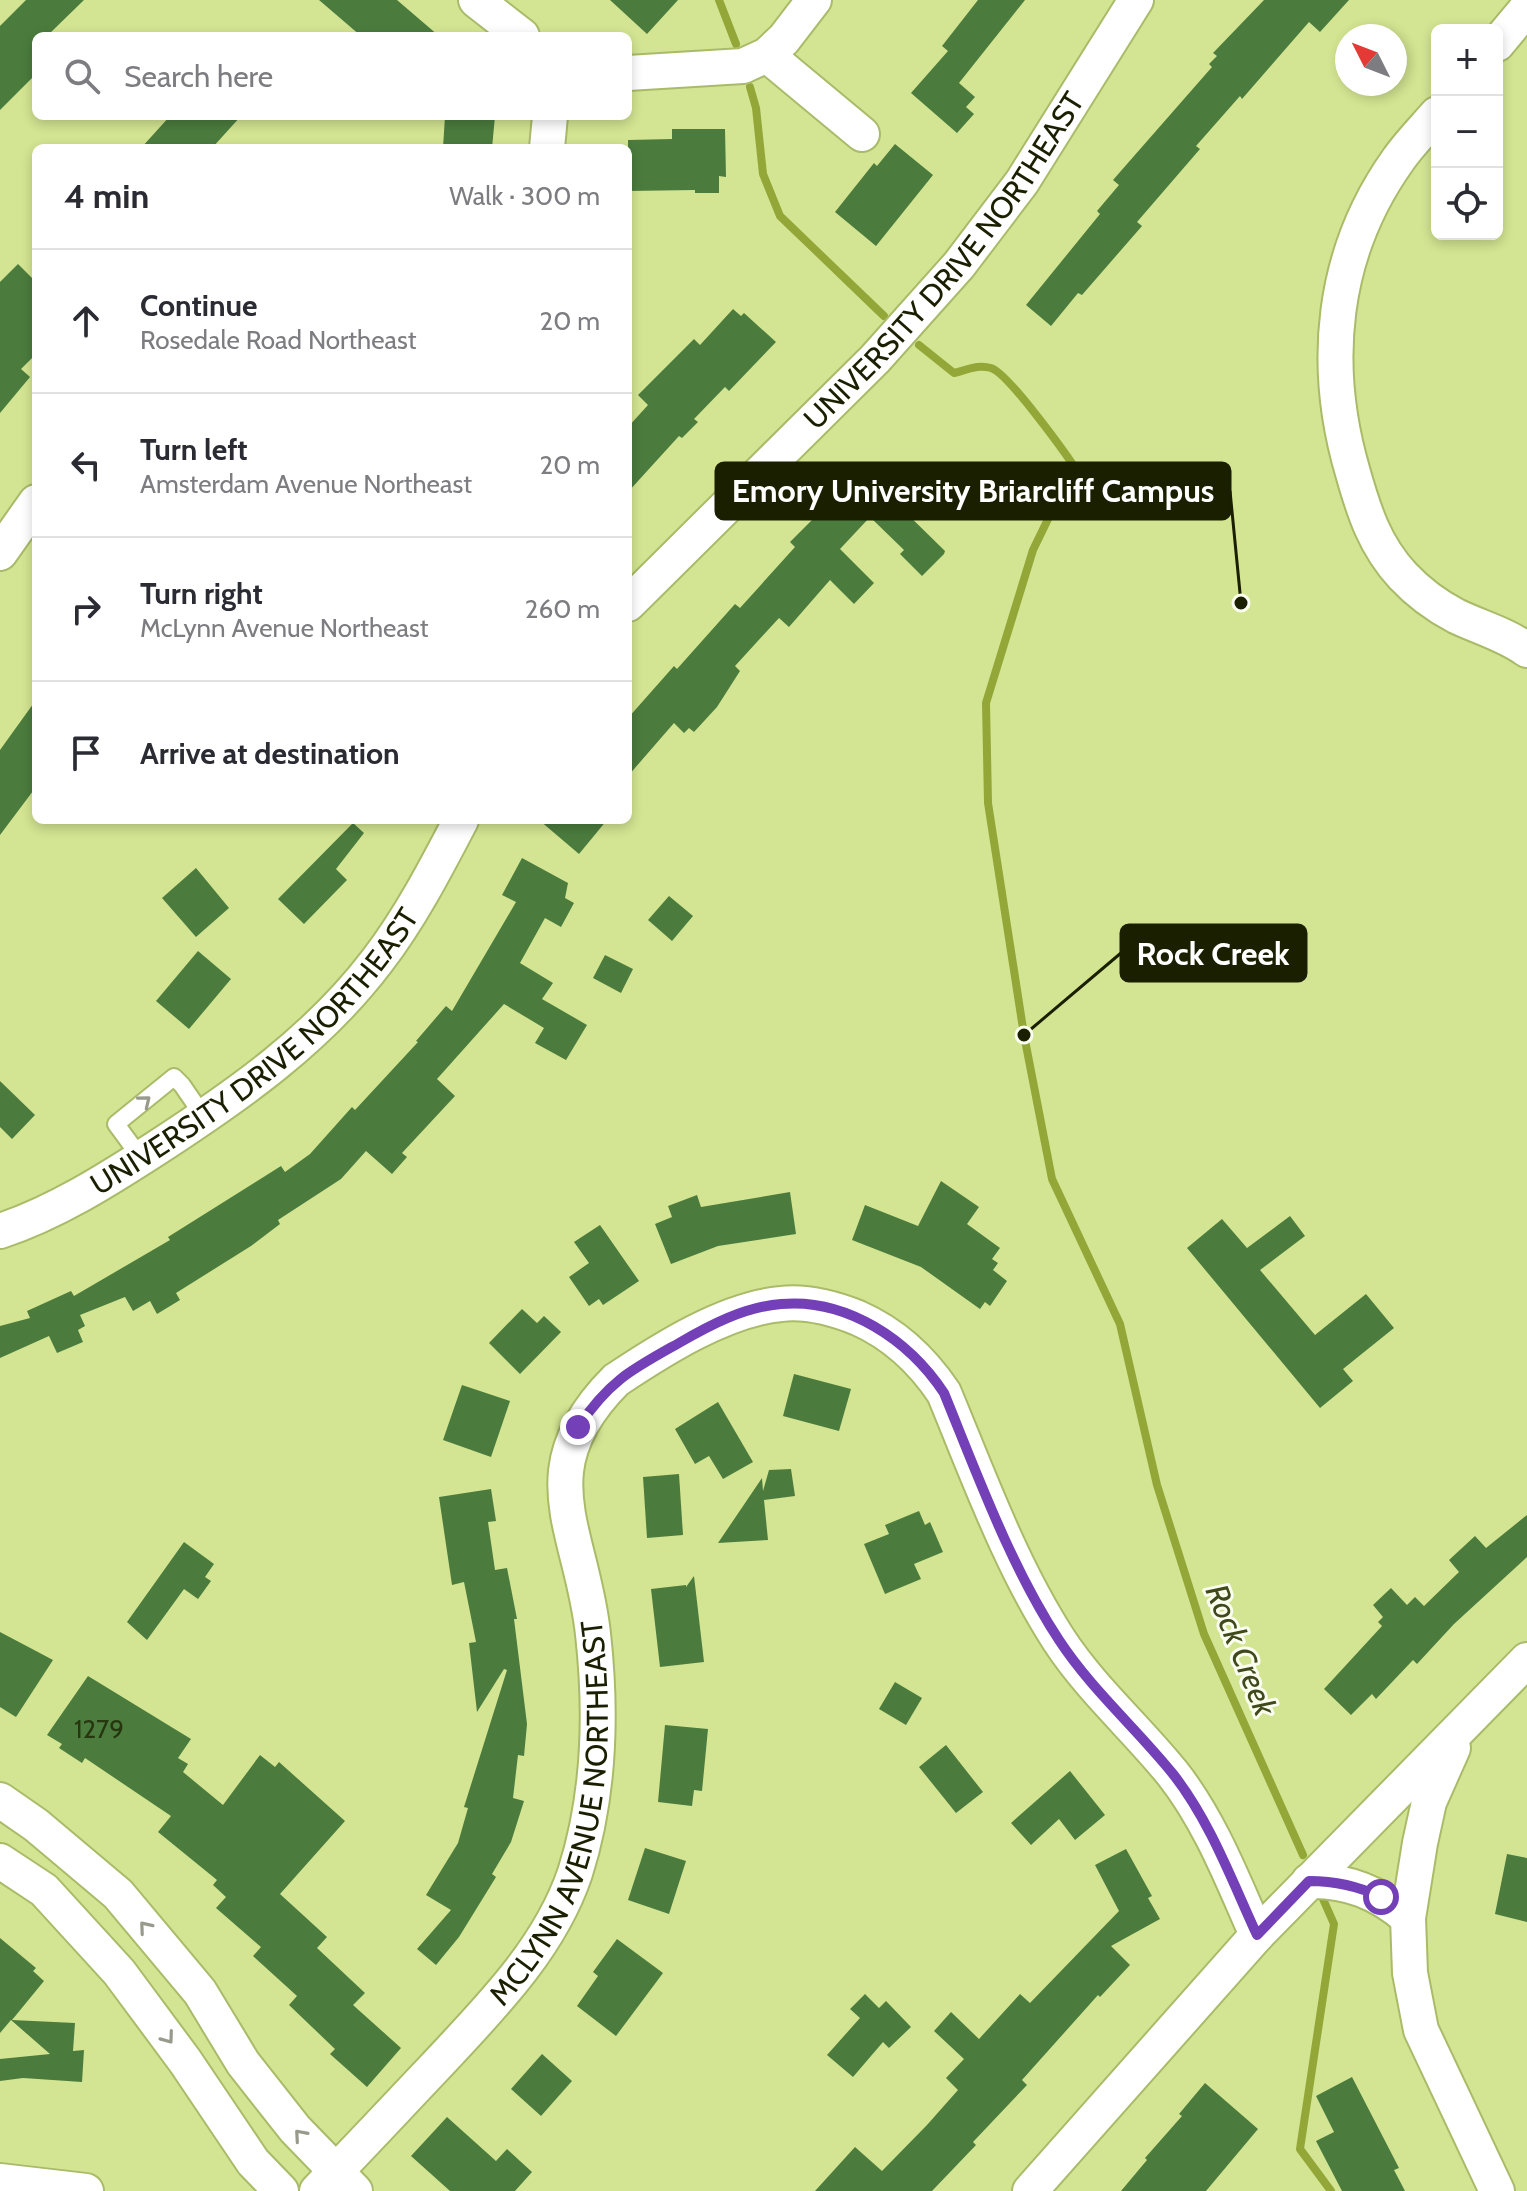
<!DOCTYPE html>
<html lang="en">
<head>
<meta charset="utf-8">
<style>
	body { margin:0; font-family:Cabin,sans-serif; background:#f2f2f3; color:#2b2b33 }
	.controls { position:absolute; right:24px; top:24px; display:grid; overflow:hidden; border-radius:12px; box-shadow:0 4px 12px #0003 }
	.controls button { width:72px; height:72px; display:grid; place-items:center; padding:0; border:0; border-bottom:2px solid #e1e1e2; background:#fff; color:#2b2b33; font:40px sans-serif }
	.compass { position:absolute; left:1335px; top:24px; width:72px; height:72px; border-radius:50%; background:#fff; box-shadow:0 4px 12px #0003; rotate:312deg }
	.stop { position:absolute; width:24px; height:24px; margin:-18px; border:6px solid #7340b8; border-radius:50%; background:#fff }
	.stop.end { background:#7340b8; border-color:#fff; box-shadow:0 2px 8px #0008 }
	.list { margin:0; padding:0; list-style:none }
	h2 { display:flex; justify-content:space-between; align-items:center; height:104px; margin:0; padding:0 32px; font-size:34px }
	h2 small { font-size:26px; font-weight:400; color:#7c7c81 }
	.list li { display:grid; grid-template-columns:52px 1fr auto; gap:24px; align-items:center; box-sizing:border-box; height:144px; padding:0 32px; border-top:2px solid #e1e1e2 }
	.list b { display:block; font-size:30px; white-space:nowrap }
	.list p { margin:0; font-size:26px; white-space:nowrap; color:#7c7c81 }
	.list em { font-size:26px; font-style:normal; color:#7c7c81 }
	.icon { flex:none; width:44px; height:44px; fill:none; stroke:currentColor; stroke-width:2; stroke-linecap:round; stroke-linejoin:round }
	.map { position:relative; flex:none; width:1527px; height:2191px; overflow:hidden }
	.search { position:absolute; background:#fff; box-shadow:0 4px 12px #0003; left:32px; top:32px; width:600px; height:88px; display:flex; align-items:center; gap:20px; box-sizing:border-box; padding:0 28px; border-radius:12px; color:#7c7c81; font-size:30px }
	.panel { position:absolute; background:#fff; box-shadow:0 4px 12px #0003; left:32px; top:144px; width:600px; height:680px; border-radius:12px }
	.map>svg:first-child { display:block }
	.lines { fill:none; stroke-linecap:round; stroke-linejoin:round }
	.stream { stroke:#93a739; stroke-width:8 }
	.building { fill:#4b7c3d }
	.service-casing { stroke:#a9bb69; stroke-width:20 }
	.minor-casing { stroke:#a9bb69; stroke-width:38 }
	.service { stroke:#fff; stroke-width:16 }
	.minor { stroke:#fff; stroke-width:34 }
	.oneway { stroke:#989a8c }
	.route { stroke:#7340b8; stroke-width:10 }
	.labels { text-anchor:middle; stroke-width:6; stroke-linejoin:round; paint-order:stroke }
	.number-label { font-size:26px; fill:#26360f }
	.street-label { font-size:30px; fill:#1a1f00; stroke:#fafeee }
	.water-label { font-size:32px; font-style:italic; fill:#40481c; stroke:#fafeee }
	.leader { fill:none; stroke:#1a1f00; stroke-width:3 }
	.callout-dot { fill:#1a1f00; stroke:#fafeee; stroke-width:3 }
	.callout { fill:#1a1f00; stroke:#1a1f00; stroke-width:3 }
	.callout-label { font-size:32px; text-anchor:middle; font-weight:bold; fill:#fff }
</style>
</head>
<body>
<div class="map">
<svg width="1527" height="2191" viewBox="0 0 1527 2191">
	<rect width="100%" height="100%" fill="#d3e592"/>
	<g class="lines">
		<g class="stream">
			<polyline points="719,0 736,44"/>
			<polyline points="750,87 756,108 763,174 780,216 884,316"/>
			<path d="M 919,345 L 954,373 C 967,370 978,364 991,368 C 1008,373 1067,455 1079,474 L 1073,490 L 1049,517 L 1033,550 L 986,703 L 988,803 L 1024,1035 L 1052,1179 L 1120,1324 L 1157,1485 L 1204,1634 L 1303,1855"/>
			<polyline points="1323,1899 1334,1924 1300,2149 1331,2191"/>
		</g>
	</g>
	<g class="building">
		<polygon points="26,0 84,0 47,36 36,36 36,74 0,110 0,26"/>
		<polygon points="319,0 397,0 439,36 361,36"/>
		<polygon points="610,0 678,0 647,34"/>
		<polygon points="978,0 1025,0 959,83 975,97 966,107 974,114 957,133 911,93 948,51 942,46"/>
		<polygon points="1264,0 1349,0 1320,32 1309,22 1242,99 1240,96 1196,146 1200,149 1137,222 1142,226 1082,295 1078,293 1051,326 1026,305 1100,214 1097,211 1119,185 1113,180 1212,67 1209,64 1217,56 1213,53"/>
		<polygon points="170,116 241,116 212,148 141,148"/>
		<polygon points="445,116 495,116 492,148 443,148"/>
		<polygon points="672,129 725,129 726,177 719,176 719,193 695,193 695,190 628,191 628,140 672,139"/>
		<polygon points="895,144 933,175 876,246 835,212 874,163 877,166"/>
		<polygon points="18,264 36,282 36,354 21,369 30,377 0,413 0,282"/>
		<polygon points="733,309 741,316 744,313 776,342 729,391 725,387 694,419 698,422 682,438 679,436 628,492 628,427 648,405 638,395 694,339 700,345"/>
		<polygon points="871,464 904,496 896,503 945,551 944,554 922,576 900,554 904,550 870,517 840,549 874,583 854,604 830,580 789,627 779,618 735,666 740,671 717,707 694,732 689,728 684,733 674,723 628,776 628,718 674,666 677,669 735,604 740,608 795,547 790,542 819,513 821,516"/>
		<polygon points="36,700 36,787 0,835 0,750"/>
		<polygon points="539,820 607,820 579,854"/>
		<polygon points="353,823 364,833 336,869 347,880 304,924 278,899"/>
		<polygon points="522,858 568,883 565,898 574,903 561,927 545,918 520,963 553,983 542,999 587,1025 566,1060 535,1043 544,1028 504,1004 437,1079 455,1096 402,1153 407,1157 392,1174 366,1151 341,1179 278,1220 280,1224 251,1246 176,1293 180,1300 157,1314 150,1301 133,1311 125,1297 80,1315 85,1326 78,1330 83,1342 57,1353 49,1336 0,1358 0,1326 30,1318 27,1311 71,1291 74,1296 170,1240 168,1237 281,1166 285,1172 310,1154 352,1107 355,1110 418,1042 416,1041 446,1006 452,1011 516,902 502,895"/>
		<polygon points="196,868 229,908 196,937 162,898"/>
		<polygon points="669,896 693,916 672,941 648,920"/>
		<polygon points="198,951 231,979 189,1029 156,1001"/>
		<polygon points="605,955 633,969 621,993 593,978"/>
		<polygon points="0,1081 35,1115 12,1139 0,1127"/>
		<polygon points="941,1181 979,1207 967,1224 1000,1248 992,1259 998,1263 993,1270 1007,1281 990,1306 985,1302 980,1309 921,1267 852,1240 865,1205 918,1226"/>
		<polygon points="790,1192 796,1234 718,1246 671,1264 655,1224 672,1217 668,1206 697,1195 701,1207"/>
		<polygon points="1290,1216 1305,1236 1260,1270 1315,1335 1366,1294 1394,1328 1343,1369 1353,1381 1320,1408 1187,1248 1222,1219 1247,1248"/>
		<polygon points="600,1225 639,1281 603,1305 599,1299 589,1306 569,1277 589,1263 574,1242"/>
		<polygon points="522,1309 537,1323 544,1316 561,1332 520,1374 489,1343"/>
		<polygon points="794,1374 851,1389 839,1431 783,1416"/>
		<polygon points="462,1385 510,1401 491,1457 443,1440"/>
		<polygon points="718,1402 753,1462 723,1479 709,1456 695,1464 675,1429"/>
		<polygon points="791,1469 795,1496 764,1500 768,1540 718,1543 762,1478 763,1491 769,1470"/>
		<polygon points="679,1474 683,1535 647,1538 643,1477"/>
		<polygon points="491,1489 496,1521 488,1522 495,1570 507,1568 517,1619 514,1619 527,1724 524,1756 518,1755 513,1798 524,1801 511,1842 492,1874 496,1877 459,1937 436,1965 417,1949 451,1910 426,1895 458,1843 468,1808 464,1807 507,1670 504,1669 477,1712 469,1643 476,1642 464,1582 452,1585 439,1497"/>
		<polygon points="919,1511 925,1525 930,1522 943,1552 914,1564 921,1579 885,1594 864,1544 889,1534 885,1525"/>
		<polygon points="1527,1515 1527,1557 1454,1624 1417,1664 1413,1660 1376,1699 1372,1694 1351,1715 1324,1689 1382,1626 1378,1622 1383,1617 1373,1605 1391,1588 1407,1605 1415,1597 1424,1606 1459,1572 1449,1560 1475,1536 1486,1548"/>
		<polygon points="184,1542 214,1564 205,1577 211,1581 198,1599 184,1589 147,1640 127,1622"/>
		<polygon points="694,1576 704,1662 660,1667 651,1589 686,1585 686,1587"/>
		<polygon points="0,1632 53,1660 16,1717 0,1707"/>
		<polygon points="88,1676 191,1739 178,1758 188,1764 183,1772 223,1805 260,1755 275,1767 279,1762 345,1821 280,1894 327,1937 317,1948 365,1993 353,2005 401,2048 367,2087 330,2054 335,2049 289,2005 297,1996 253,1956 261,1947 216,1908 226,1897 213,1885 217,1880 158,1832 171,1816 85,1758 82,1763 59,1748 62,1744 47,1735"/>
		<polygon points="895,1682 922,1698 906,1725 879,1709"/>
		<polygon points="665,1725 708,1729 702,1791 694,1790 692,1806 658,1802"/>
		<polygon points="946,1745 983,1792 956,1813 919,1767"/>
		<polygon points="1070,1771 1105,1815 1075,1840 1059,1819 1031,1845 1011,1823"/>
		<polygon points="645,1848 686,1861 669,1914 628,1900"/>
		<polygon points="1126,1849 1152,1896 1148,1898 1160,1919 1111,1946 1130,1965 1100,1997 1098,1995 1022,2080 1027,2085 973,2142 976,2145 932,2191 815,2191 855,2147 882,2171 927,2125 958,2090 946,2078 964,2059 934,2031 951,2012 979,2039 1020,1994 1030,2003 1119,1911 1095,1865"/>
		<polygon points="1507,1854 1527,1858 1527,1922 1495,1914"/>
		<polygon points="0,1938 36,1968 33,1971 44,1981 12,2020 75,2023 73,2051 84,2050 82,2082 23,2078 0,2081 0,2059 50,2054 11,2020 0,2033"/>
		<polygon points="617,1939 663,1973 616,2036 577,2006 598,1976 593,1972"/>
		<polygon points="865,1994 879,2008 886,2001 911,2027 889,2048 883,2042 853,2077 827,2055 860,2018 850,2009"/>
		<polygon points="542,2054 572,2081 541,2116 511,2089"/>
		<polygon points="1352,2077 1399,2168 1394,2170 1405,2191 1342,2191 1316,2141 1334,2132 1316,2096"/>
		<polygon points="1205,2083 1258,2129 1206,2191 1121,2191 1147,2160 1145,2158 1182,2116 1179,2114"/>
		<polygon points="447,2117 496,2161 507,2149 532,2172 515,2191 450,2191 411,2156"/>
	</g>
	<g class="lines">
		<g class="service-casing">
			<polyline id="service" points="141,1158 116,1124 174,1077 182,1085 204,1117"/>
		</g>
		<g class="minor-casing">
			<g id="minor">
				<polyline points="476,0 522,36"/>
				<polyline points="1497,44 1527,8"/>
				<polyline points="767,55 862,134"/>
				<polyline points="628,73 743,66 767,55 784,39 814,0"/>
				<path d="M 1437,114 C 1424,129 1409,144 1398,160 C 1331,254 1321,365 1353,473 C 1364,512 1375,546 1403,576 C 1418,592 1437,606 1456,616 C 1481,628 1505,634 1527,650"/>
				<polyline points="547,148 550,116"/>
				<polyline points="0,553 36,502"/>
				<path id="s1" d="M 628,604 L 875,359 L 959,265 L 1022,182 L 1136,0"/>
				<path id="s2" d="M 0,1231 C 55,1213 107,1180 155,1149 C 238,1095 317,1040 377,961 C 410,918 436,868 461,820"/>
				<polyline points="1453,1748 1429,1802 1420,1843 1408,1918 1410,1973 1421,2030 1497,2191"/>
				<polyline points="0,1800 36,1825 118,1894 200,1992 243,2063 295,2129 355,2191"/>
				<polyline points="0,1861 44,1890 119,1972 185,2061 253,2162 281,2191"/>
				<path d="M 1309,1881 C 1348,1880 1379,1893 1408,1918"/>
				<polyline points="0,2181 86,2191"/>
				<path id="s3" d="M 317,2191 C 357,2150 395,2109 434,2068 C 488,2010 549,1950 575,1873 C 600,1795 602,1715 593,1634 C 582,1530 525,1471 616,1380 C 661,1350 725,1309 781,1304 C 807,1301 833,1308 858,1318 C 894,1334 922,1360 944,1393 C 978,1475 1011,1566 1059,1640 C 1091,1689 1136,1728 1173,1774 C 1210,1821 1233,1881 1257,1935"/>
				<polyline points="1030,2191 1257,1935 1527,1660"/>
			</g>
		</g>
		<use href="#service" class="service"/>
		<use href="#minor" class="minor"/>
	</g>
	<defs><path id="oneway-chevron" d="M-2-3.5L2.5 0L-2 3.5" fill="none" stroke-width="1.6" stroke-linecap="round" stroke-linejoin="round" transform="scale(2)"/></defs>
	<g class="oneway">
		<use href="#oneway-chevron" transform="translate(145 1101) rotate(-39)"/>
		<use href="#oneway-chevron" transform="translate(145 1927) rotate(-130)"/>
		<use href="#oneway-chevron" transform="translate(168 2038) rotate(54)"/>
		<use href="#oneway-chevron" transform="translate(300 2135) rotate(-131)"/>
	</g>
	<g class="lines">
		<path class="route" d="M 578,1427 C 610,1380 631,1370 679,1343 C 710,1325 744,1307 781,1304 C 847,1298 909,1340 944,1393 C 977,1474 1011,1567 1059,1640 C 1091,1689 1136,1728 1173,1774 C 1210,1821 1232,1881 1257,1935 L 1309,1881 C 1335,1881 1358,1886 1381,1897"/>
	</g>
	<g class="labels">
		<g class="number-label">
			<text x="99" y="1738">1279</text>
		</g>
		<g class="street-label">
			<text dy="10" stroke="none"><textPath href="#s1" startOffset="468">UNIVERSITY DRIVE NORTHEAST</textPath></text>
			<text dy="10" stroke="none"><textPath href="#s2" startOffset="316">UNIVERSITY DRIVE NORTHEAST</textPath></text>
			<text dy="10" stroke="none"><textPath href="#s3" startOffset="464">MCLYNN AVENUE NORTHEAST</textPath></text>
		</g>
		<g class="water-label">
			<text transform="translate(1241 1650) rotate(68)" y="11">Rock Creek</text>
		</g>
	</g>
	<path class="leader" d="M1241 603L1230 491M1024 1035L1121 953"/>
	<g class="callout-dot">
		<circle cx="1241" cy="603" r="8"/>
		<circle cx="1024" cy="1035" r="8"/>
	</g>
	<g class="callout">
		<rect x="716" y="463" width="514" height="56" rx="8"/>
		<rect x="1121" y="925" width="185" height="56" rx="8"/>
	</g>
	<g class="callout-label">
		<text x="973" y="502">Emory University Briarcliff Campus</text>
		<text x="1213" y="965">Rock Creek</text>
	</g>
</svg>
<div class="controls">
<button>+</button>
<button>−</button>
<button><svg class="icon" aria-label="locate" viewBox="0 0 24 24"><circle cx="12" cy="12" r="6"/><path d="M12 2v4M12 18v4M2 12h4M18 12h4"/></svg></button>
</div>
<svg class="compass" viewBox="-18 -18 36 36"><path d="M0-13l5 13h-10z" fill="#e53935"/><path d="M0 13l5-13h-10z" fill="#7c7c81"/></svg>
<div class="stop" style="left:1381px;top:1897px"></div>
<div class="stop end" style="left:578px;top:1427px"></div>
<div class="search"><svg class="icon" aria-label="search" viewBox="0 0 24 24"><circle cx="10" cy="10" r="6"/><path d="M15 15l6 6"/></svg>Search here</div>
<section class="panel">
<h2>4 min<small>Walk · 300 m</small></h2>
<ul class="list">
<li><svg class="icon" aria-label="ahead" viewBox="0 0 24 24"><path d="M12 20V5M6 11l6-6 6 6"/></svg><div><b>Continue</b><p>Rosedale Road Northeast</p></div><em>20 m</em></li>
<li><svg class="icon" aria-label="left" viewBox="0 0 24 24"><path d="M17 20v-9H6M10 6l-5 5 5 5"/></svg><div><b>Turn left</b><p>Amsterdam Avenue Northeast</p></div><em>20 m</em></li>
<li><svg class="icon" aria-label="right" viewBox="0 0 24 24"><path d="M7 20v-9h11M14 6l5 5-5 5"/></svg><div><b>Turn right</b><p>McLynn Avenue Northeast</p></div><em>260 m</em></li>
<li><svg class="icon" aria-label="arrive" viewBox="0 0 24 24"><path d="M6 21V4h12l-3 4 3 4H6"/></svg><div><b>Arrive at destination</b></div></li>
</ul>
</section>
</div>
</body>
</html>
